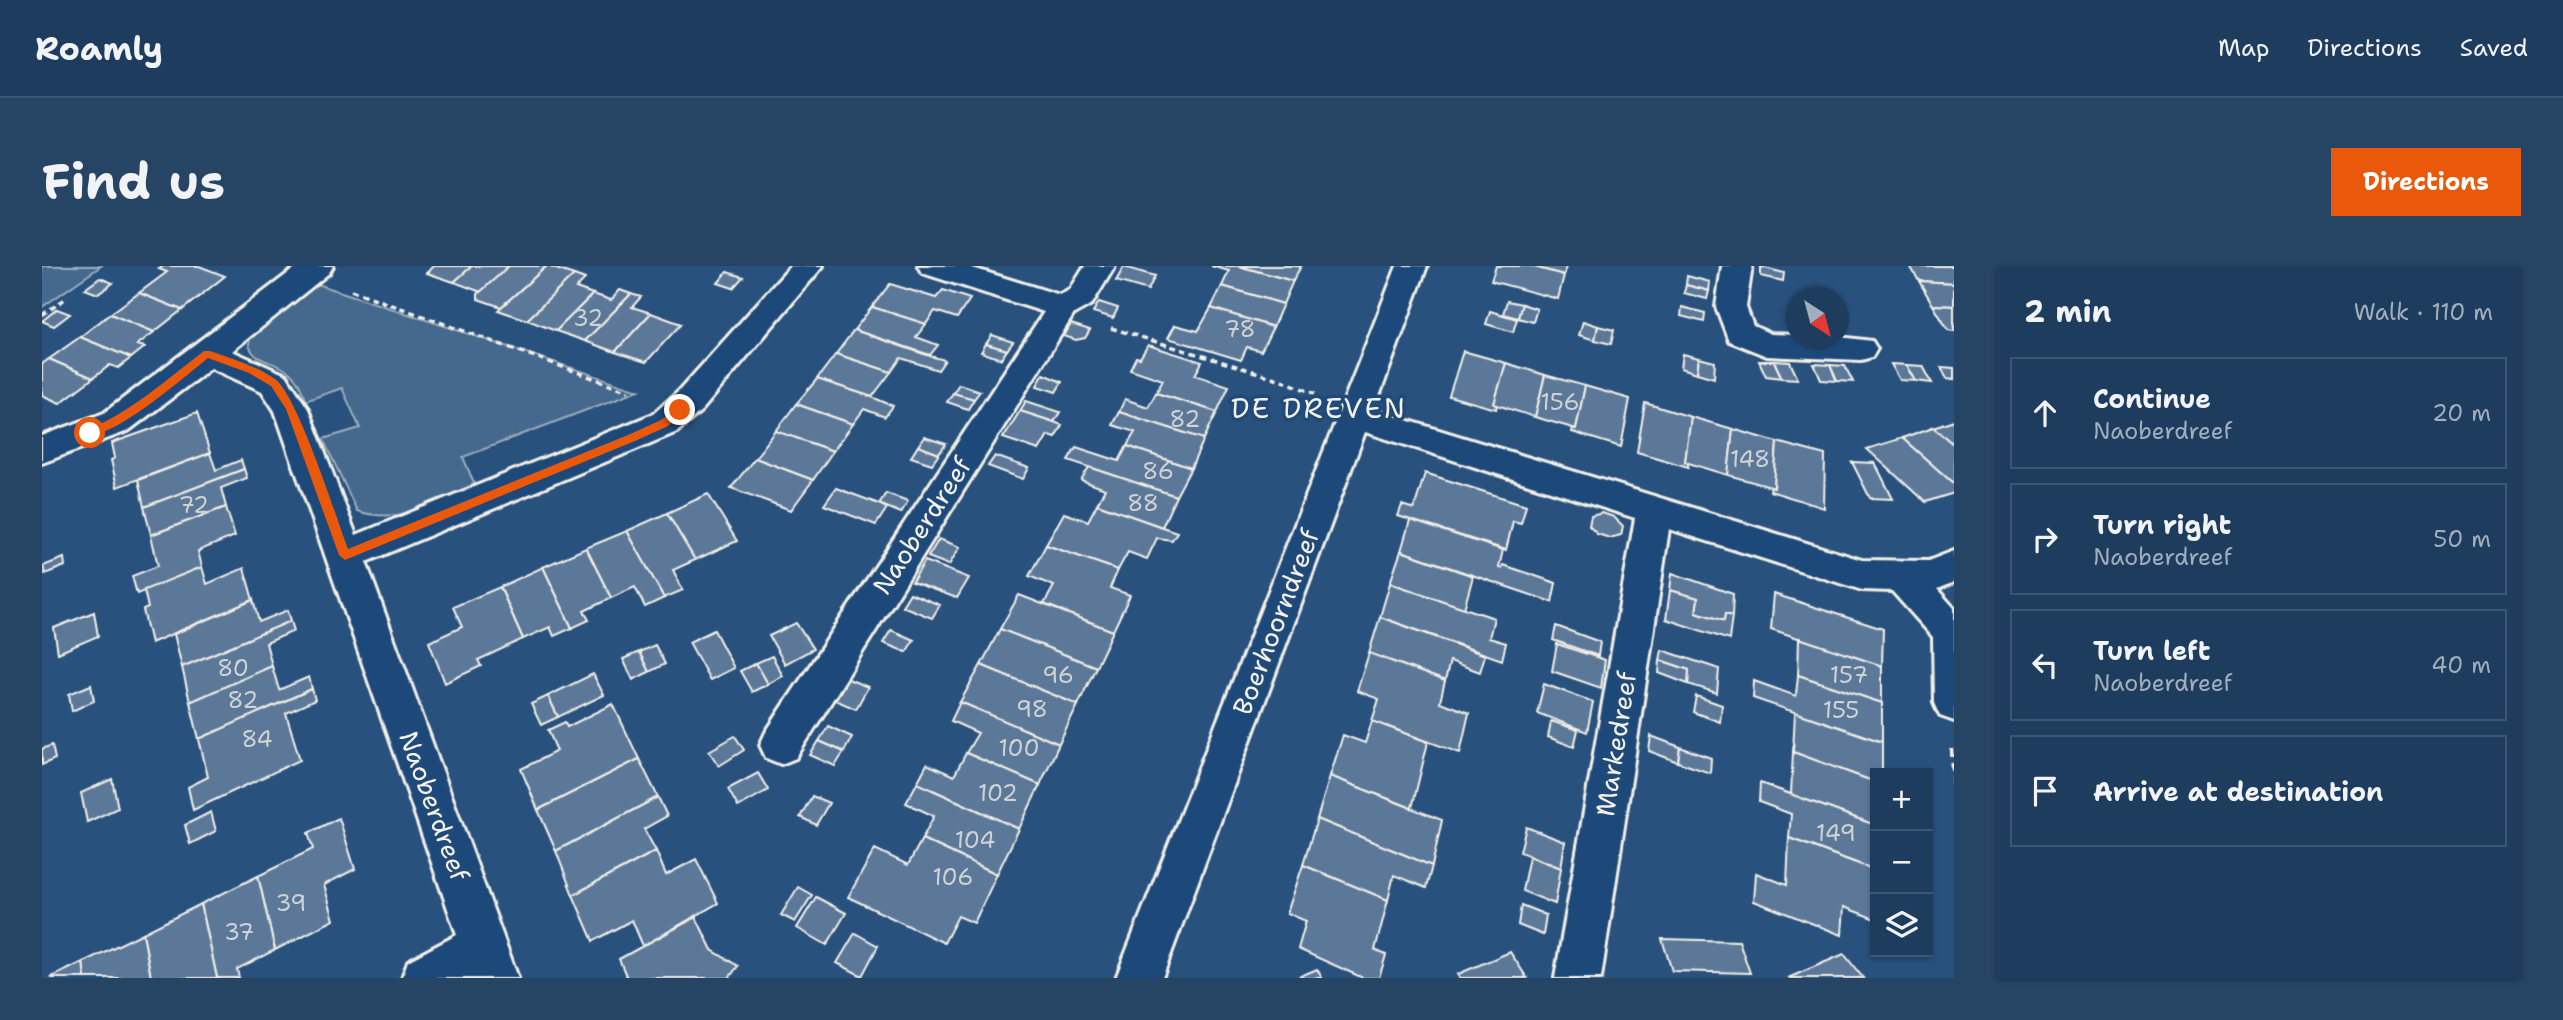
<!DOCTYPE html>
<html lang="en">
<head>
<meta charset="utf-8">
<style>
	body { margin:0; font-family:"Shantell Sans",sans-serif; background:#264464; color:#f1f3f6 }
	.controls { position:absolute; right:21px; bottom:21px; display:grid; overflow:hidden; border-radius:0px; box-shadow:0 2px 5px #0004 }
	.controls button { width:63px; height:63px; display:grid; place-items:center; padding:0; border:0; border-bottom:2px solid #3c5673; background:#1e3d5e; color:#f1f3f6; font:35px sans-serif }
	.compass { position:absolute; left:1744px; top:21px; width:63px; height:63px; border-radius:50%; background:#1e3d5e; box-shadow:0 2px 5px #0004; rotate:144deg }
	.stop { position:absolute; width:21px; height:21px; margin:-16px; border:5px solid #ea580c; border-radius:50%; background:#fff }
	.stop.end { background:#ea580c; border-color:#fff; box-shadow:0 2px 7px #0008 }
	.list { margin:0; padding:0; list-style:none }
	h2 { display:flex; justify-content:space-between; align-items:center; height:91px; margin:0; padding:0 28px; font-size:30px }
	h2 small { font-size:23px; font-weight:400; color:#a1aebc }
	.list li { display:grid; grid-template-columns:46px 1fr auto; gap:21px; align-items:center; box-sizing:border-box; height:112px; margin:0 14px 14px; padding:0 14px; border:2px solid #3c5673; border-radius:0px }
	.list b { display:block; font-size:26px; white-space:nowrap }
	.list p { margin:0; font-size:23px; white-space:nowrap; color:#a1aebc }
	.list em { font-size:23px; font-style:normal; color:#a1aebc }
	.icon { flex:none; width:38px; height:38px; fill:none; stroke:currentColor; stroke-width:2; stroke-linecap:round; stroke-linejoin:round }
	.map { position:relative; flex:none; width:1912px; height:712px; overflow:hidden; border-radius:0px }
	header { display:flex; align-items:center; gap:42px; box-sizing:border-box; height:98px; padding:0 35px; background:#1e3d5e; border-bottom:2px solid #3c5673 }
	header strong { font-size:33px }
	nav { display:flex; gap:38px; margin-inline-start:auto; font-size:24px }
	.intro { display:flex; align-items:center; justify-content:space-between; box-sizing:border-box; height:168px; padding:0 42px }
	h1 { margin:0; font-size:49px }
	.button { padding:18px 32px; border-radius:0px; background:#ea580c; color:#fff; font-size:24px; font-weight:700 }
	main { display:flex; gap:42px; padding:0 42px }
	aside { flex:1; background:#1e3d5e; border-radius:0px; box-shadow:0 2px 5px #0004 }
	.map>svg:first-child { display:block }
	.green { fill:#45688e; stroke:#9cacbb; stroke-width:2 }
	.building { fill:#5b7899; stroke:#f4f1e8; stroke-width:2 }
	.lines { fill:none; stroke-linecap:round; stroke-linejoin:round }
	.minor-casing { stroke:#f4f1e8; stroke-width:6 }
	.path-far1 { stroke:#f4f1e8; stroke-width:3.5; stroke-dasharray:6 4.5; stroke-linecap:butt }
	.path { stroke:#f4f1e8; stroke-width:4.5; stroke-dasharray:8 6; stroke-linecap:butt }
	.minor { fill:#1f4a7a; fill-rule:evenodd }
	.route { fill:#ea580c }
	.labels { text-anchor:middle; stroke-width:7; stroke-linejoin:round; paint-order:stroke }
	.number-label { font-size:23px; fill:#ced3d4 }
	.street-label { font-size:26px; fill:#f4f1e8; stroke:#1f4a7a }
	.neighbourhood-label { font-size:28px; letter-spacing:2px; fill:#f4f1e8; stroke:#1f4a7a }
</style>
</head>
<body>
<header>
<strong>Roamly</strong>
<nav><a>Map</a><a>Directions</a><a>Saved</a></nav>
</header>
<div class="intro"><h1>Find us</h1><a class="button">Directions</a></div>
<main>
<div class="map">
<svg width="1912" height="712" viewBox="0 0 1912 712">
	<rect width="100%" height="100%" fill="#28517e"/>
	<filter id="ink" filterUnits="userSpaceOnUse"><feTurbulence type="fractalNoise" baseFrequency=".0143" numOctaves="2"/><feDisplacementMap in="SourceGraphic" scale="14" xChannelSelector="R" yChannelSelector="G"/><feConvolveMatrix kernelMatrix="1 2 1 2 8 2 1 2 1" color-interpolation-filters="sRGB"/></filter>
	<g filter="url(#ink)">
		<g class="green">
			<polygon points="0,0 59,0 0,41"/>
			<path d="M 269,16 L 597,124 L 421,191 L 434,222 C 395,238 357,259 315,245 L 281,173 L 318,162 L 300,122 L 263,135 C 253,87 215,105 207,79 L 209,64 Z"/>
		</g>
		<g class="building">
			<polygon points="122,0 157,0 183,10 140,44 97,27 125,6 117,3"/>
			<polygon points="392,0 430,0 412,16 385,7"/>
			<polygon points="430,0 467,0 439,26 412,16"/>
			<polygon points="467,0 505,0 459,41 436,33 436,28"/>
			<polygon points="505,0 532,9 485,54 456,44"/>
			<polygon points="1169,0 1197,0 1251,15 1241,38 1180,20 1187,5"/>
			<polygon points="1197,0 1259,0 1251,15"/>
			<polygon points="1454,0 1489,0 1522,9 1516,33 1449,15"/>
			<polygon points="1489,0 1524,0 1522,9"/>
			<polygon points="1868,0 1912,0 1912,17 1877,15"/>
			<polygon points="1082,1 1113,10 1106,24 1074,15"/>
			<polygon points="1719,1 1742,7 1741,15 1719,10"/>
			<polygon points="685,6 701,11 691,22 676,17"/>
			<polygon points="532,9 543,13 534,22 551,28 514,65 485,54"/>
			<polygon points="1645,10 1668,16 1667,25 1644,19"/>
			<polygon points="58,12 71,17 56,28 43,23"/>
			<polygon points="1877,15 1912,17 1912,40 1891,39"/>
			<polygon points="848,18 894,32 901,24 928,33 915,52 893,45 884,58 830,41"/>
			<polygon points="1644,19 1667,25 1665,33 1642,27"/>
			<polygon points="1180,20 1241,38 1231,61 1169,42"/>
			<polygon points="578,24 589,28 543,75 514,65 551,28 569,34"/>
			<polygon points="97,27 140,44 112,66 68,48"/>
			<polygon points="589,28 599,31 590,41 609,47 573,86 543,75"/>
			<polygon points="1465,35 1480,38 1476,52 1461,48"/>
			<polygon points="1057,36 1076,42 1071,52 1051,46"/>
			<polygon points="1480,38 1495,43 1491,56 1476,52"/>
			<polygon points="1891,39 1912,40 1912,65 1906,64"/>
			<polygon points="830,41 884,58 874,71 896,79 888,89 812,64"/>
			<polygon points="1640,41 1663,47 1662,56 1639,50"/>
			<polygon points="1169,42 1231,61 1219,85 1205,81 1199,94 1126,72 1133,59 1156,65"/>
			<polygon points="15,43 28,48 12,60 0,55"/>
			<polygon points="1448,45 1475,53 1471,66 1444,58"/>
			<polygon points="609,47 639,58 604,96 573,86"/>
			<polygon points="68,48 112,66 95,79 103,81 89,92 38,71"/>
			<polygon points="1541,55 1556,60 1553,74 1537,69"/>
			<polygon points="1029,58 1048,64 1043,72 1034,74 1022,70"/>
			<polygon points="1556,60 1572,64 1569,78 1553,74"/>
			<polygon points="812,64 888,90 903,94 896,104 859,92 849,106 794,88"/>
			<polygon points="950,69 971,76 965,84 944,78"/>
			<polygon points="38,71 89,92 76,102 68,99 51,112 7,93"/>
			<polygon points="944,78 965,84 959,93 939,86"/>
			<polygon points="1106,79 1160,96 1153,109 1187,120 1175,146 1114,127 1121,114 1088,103 1094,91 1098,92"/>
			<polygon points="1421,85 1464,97 1452,138 1455,139 1454,143 1407,130"/>
			<polygon points="794,88 849,106 830,131 775,113"/>
			<polygon points="1641,88 1657,92 1655,107 1639,102"/>
			<polygon points="1657,92 1673,96 1672,112 1655,107"/>
			<polygon points="7,93 51,112 18,137 0,129 0,98"/>
			<polygon points="1717,95 1732,95 1740,112 1724,110"/>
			<polygon points="1732,95 1748,96 1756,113 1740,112"/>
			<polygon points="1464,97 1503,109 1493,151 1452,138"/>
			<polygon points="1772,98 1788,99 1795,115 1779,114"/>
			<polygon points="1849,98 1865,99 1874,115 1858,114"/>
			<polygon points="1788,99 1803,100 1811,116 1795,115"/>
			<polygon points="1865,99 1881,100 1890,117 1874,115"/>
			<polygon points="1899,101 1912,102 1912,113 1905,112"/>
			<polygon points="1001,108 1020,116 1014,126 995,120"/>
			<polygon points="1503,109 1543,120 1534,163 1493,151"/>
			<polygon points="775,113 830,131 851,140 843,151 822,143 811,158 754,138"/>
			<polygon points="917,118 938,125 932,133 911,127"/>
			<polygon points="1543,120 1588,133 1579,181 1530,166 1531,162 1534,163"/>
			<polygon points="911,127 932,133 926,143 905,136"/>
			<polygon points="1114,127 1175,146 1162,173 1077,146 1083,133 1106,141"/>
			<polygon points="984,135 1018,146 1012,156 978,145"/>
			<polygon points="1603,137 1649,151 1643,196 1646,196 1646,201 1595,186"/>
			<polygon points="754,138 811,158 791,185 734,165"/>
			<polygon points="978,145 1012,156 1020,159 1013,171 1006,169 997,184 961,172"/>
			<polygon points="1077,146 1162,173 1149,202 1085,180 1093,166 1070,159"/>
			<polygon points="155,147 168,187 75,221 69,194 73,192 70,177"/>
			<polygon points="1649,151 1691,163 1686,209 1643,196"/>
			<polygon points="1912,154 1912,179 1891,161"/>
			<polygon points="1891,161 1912,179 1912,218 1860,172"/>
			<polygon points="1691,163 1735,176 1732,222 1686,209"/>
			<polygon points="734,165 791,185 771,214 713,192"/>
			<polygon points="882,171 904,178 897,188 876,180"/>
			<polygon points="1860,172 1912,218 1912,227 1883,236 1825,183"/>
			<polygon points="1735,176 1783,189 1782,242 1728,225 1729,221 1732,222"/>
			<polygon points="876,180 897,188 890,198 869,191"/>
			<polygon points="1085,180 1149,202 1134,230 1026,194 1034,181 1077,195"/>
			<polygon points="168,187 174,204 199,194 202,203 102,241 96,214"/>
			<polygon points="953,190 987,202 981,213 946,200"/>
			<polygon points="713,192 771,214 749,244 689,222"/>
			<polygon points="1810,196 1833,197 1851,233 1828,232"/>
			<polygon points="1047,201 1134,230 1120,261 1055,238 1063,223 1039,214"/>
			<polygon points="202,203 205,212 179,222 184,241 109,269 102,241"/>
			<polygon points="1383,207 1484,239 1479,257 1471,255 1464,284 1356,250 1360,239 1372,243"/>
			<polygon points="794,222 837,238 845,242 834,259 782,239"/>
			<polygon points="844,227 866,235 859,247 837,238"/>
			<polygon points="666,228 695,275 653,294 625,247"/>
			<polygon points="1055,238 1120,261 1135,266 1130,274 1115,272 1105,293 1086,286 1076,304 1004,279 1022,247 1046,255"/>
			<polygon points="184,241 193,270 156,285 160,301 95,328 90,310 116,300 109,269"/>
			<polygon points="625,247 653,294 631,304 641,324 622,332 585,265"/>
			<polygon points="1560,247 1572,251 1581,260 1579,269 1568,272 1555,268 1547,260 1549,250"/>
			<polygon points="1368,254 1461,284 1457,301 1460,302 1461,299 1514,317 1510,336 1359,285"/>
			<polygon points="585,265 622,332 603,341 593,321 569,332 544,282"/>
			<polygon points="897,273 918,281 907,299 886,291"/>
			<polygon points="1004,279 1076,304 1068,322 1088,329 1071,365 1002,338 1012,320 987,310"/>
			<polygon points="544,282 569,332 542,345 547,354 530,362 501,301"/>
			<polygon points="1359,285 1431,310 1422,343 1348,317"/>
			<polygon points="22,292 23,300 3,308 1,300"/>
			<polygon points="883,295 927,312 915,332 870,316"/>
			<polygon points="160,301 165,318 202,302 211,334 109,377 101,344 106,342 102,324"/>
			<polygon points="501,301 530,362 512,370 508,361 481,373 458,321"/>
			<polygon points="1630,307 1691,328 1690,350 1683,348 1682,355 1654,346 1656,332 1628,324"/>
			<polygon points="1348,317 1452,352 1447,372 1464,377 1460,394 1338,351"/>
			<polygon points="458,321 481,373 436,394 439,400 403,417 387,376 420,361 411,341"/>
			<polygon points="1628,324 1656,332 1654,346 1682,355 1683,348 1690,350 1687,374 1624,353"/>
			<polygon points="868,327 898,339 890,352 860,340"/>
			<polygon points="1732,328 1841,363 1840,400 1729,363"/>
			<polygon points="977,329 1071,365 1054,401 958,363"/>
			<polygon points="211,334 217,356 246,344 249,355 140,401 132,368"/>
			<polygon points="52,346 56,370 16,387 12,362"/>
			<polygon points="1338,351 1443,389 1438,406 1408,395 1403,415 1327,387"/>
			<polygon points="249,355 252,365 224,377 230,400 148,436 140,401"/>
			<polygon points="754,357 771,383 743,398 727,370"/>
			<polygon points="1514,360 1558,376 1556,390 1511,374"/>
			<polygon points="958,363 1054,401 1036,439 939,399"/>
			<polygon points="672,364 692,402 668,414 647,376"/>
			<polygon points="849,364 872,374 864,386 841,377"/>
			<polygon points="1757,372 1840,400 1840,437 1756,409"/>
			<polygon points="1515,378 1563,394 1559,422 1510,405"/>
			<polygon points="613,379 623,398 607,406 597,386"/>
			<polygon points="1620,384 1677,403 1675,427 1646,418 1647,404 1618,394"/>
			<polygon points="597,386 607,406 591,414 581,393"/>
			<polygon points="1327,387 1403,415 1398,436 1427,447 1418,487 1330,455 1337,433 1315,425"/>
			<polygon points="730,390 741,410 726,418 714,397"/>
			<polygon points="1618,394 1647,404 1646,418 1617,407"/>
			<polygon points="714,397 726,418 710,426 698,405"/>
			<polygon points="939,399 1036,439 1017,478 918,436"/>
			<polygon points="230,400 237,424 267,411 270,423 157,473 148,436"/>
			<polygon points="551,408 562,429 516,451 506,430"/>
			<polygon points="1756,409 1840,437 1840,476 1711,432 1712,415 1754,430"/>
			<polygon points="806,413 826,421 814,443 793,434"/>
			<polygon points="1502,418 1551,436 1545,466 1495,447"/>
			<polygon points="49,419 52,435 30,445 27,428"/>
			<polygon points="270,423 273,434 244,447 258,494 151,544 146,521 166,511 157,473"/>
			<polygon points="506,430 516,451 499,459 489,438"/>
			<polygon points="1654,430 1680,439 1678,456 1651,446"/>
			<polygon points="918,436 1017,478 998,519 924,487 936,467 909,455"/>
			<polygon points="571,438 597,493 496,544 479,503 515,485 506,464 523,456 525,461"/>
			<polygon points="1753,446 1840,476 1840,507 1833,507 1833,516 1751,486"/>
			<polygon points="1330,455 1386,476 1370,542 1288,510 1301,469 1323,477"/>
			<polygon points="1509,455 1536,464 1532,481 1506,471"/>
			<polygon points="786,460 810,471 802,486 777,475"/>
			<polygon points="693,470 702,484 677,500 667,485"/>
			<polygon points="1609,470 1638,481 1636,496 1607,485"/>
			<polygon points="777,475 802,486 793,500 768,489"/>
			<polygon points="10,479 13,493 0,499 0,483"/>
			<polygon points="1638,481 1669,492 1668,507 1636,496"/>
			<polygon points="1751,486 1833,516 1833,559 1717,517 1749,528"/>
			<polygon points="924,487 998,519 977,563 875,517 885,498 912,510"/>
			<polygon points="597,493 616,531 514,585 496,544"/>
			<polygon points="716,507 726,524 696,541 686,523"/>
			<polygon points="1288,510 1400,554 1390,600 1275,553"/>
			<polygon points="70,513 76,542 45,556 39,527"/>
			<polygon points="875,517 977,563 955,608 880,573 892,550 864,537"/>
			<polygon points="1718,517 1833,559 1833,604 1747,572 1749,548 1717,536"/>
			<polygon points="770,530 787,537 774,559 758,551"/>
			<polygon points="616,531 625,550 602,563 614,585 531,629 514,585"/>
			<polygon points="169,546 174,565 148,578 143,559"/>
			<polygon points="297,552 313,603 282,619 292,654 233,684 216,610 271,583 266,567"/>
			<polygon points="1275,553 1390,600 1384,622 1352,609 1346,634 1261,599"/>
			<polygon points="1484,561 1523,576 1519,602 1478,586"/>
			<polygon points="1747,572 1833,604 1833,653 1802,641 1800,669 1712,635 1714,607 1745,619"/>
			<polygon points="880,573 955,608 932,657 916,650 902,677 806,631 833,583 866,599"/>
			<polygon points="614,585 624,609 654,593 676,637 601,680 590,654 551,675 531,629"/>
			<polygon points="1487,590 1519,602 1513,638 1480,625"/>
			<polygon points="1261,599 1346,634 1333,684 1344,689 1337,712 1321,712 1256,683 1264,655 1245,647"/>
			<polygon points="216,610 233,684 195,703 197,712 175,712 159,638"/>
			<polygon points="756,621 770,629 753,656 739,649"/>
			<polygon points="774,631 804,647 785,679 755,662"/>
			<polygon points="159,638 175,712 109,712 101,667"/>
			<polygon points="1479,639 1504,649 1501,669 1476,659"/>
			<polygon points="654,651 670,684 696,700 687,712 585,712 577,693"/>
			<polygon points="101,667 109,712 43,712 41,696"/>
			<polygon points="813,667 836,680 820,710 795,697"/>
			<polygon points="1620,673 1697,675 1708,707 1630,705"/>
			<polygon points="1468,686 1485,712 1418,712 1416,708"/>
			<polygon points="1802,688 1821,712 1746,712"/>
			<polygon points="41,696 43,712 8,712"/>
			<polygon points="1275,703 1280,712 1254,712"/>
		</g>
		<g class="lines">
			<g class="minor-casing">
				<g id="minor">
					<polygon points="256,0 291,0 287,7 190,85 244,109 266,143 314,269 611,148 636,126 749,0 781,0 660,144 635,166 324,296 476,712 360,712 366,695 415,669 233,145 220,125 169,102 86,165 0,197 0,170 62,147"/>
					<polygon points="876,0 924,0 1018,29 1028,24 1043,0 1073,0 1050,38 1032,48 754,492 739,498 724,492 718,479 724,466 1002,46 880,7"/>
					<polygon points="1355,0 1385,0 1332,144 1820,294 1886,295 1912,285 1912,316 1895,323 1912,342 1912,455 1898,450 1892,437 1891,371 1850,325 1820,324 1627,263 1559,712 1513,712 1593,252 1323,166 1120,712 1074,712"/>
					<polygon points="1680,0 1710,0 1704,41 1711,60 1729,68 1755,69 1755,74 1797,74 1797,71 1830,75 1835,83 1830,91 1819,94 1725,90 1687,75 1674,41"/>
				</g>
			</g>
			<g class="path-far1">
				<polyline points="309,24 587,125"/>
				<polyline points="0,49 23,33"/>
				<polyline points="1069,62 1240,114 1273,128"/>
			</g>
			<polyline class="path" points="1910,483 1912,524"/>
			<use href="#minor" class="minor"/>
		</g>
	</g>
	<path class="route" d="M 162,85 L 168,85 C 190,93 215,100 233,113 C 256,130 294,251 306,283 L 586,169 L 619,154 L 635,141 L 643,144 L 626,160 L 593,175 L 303,294 L 297,289 L 244,143 L 229,120 L 207,107 L 166,92 C 142,111 73,172 45,169 L 45,164 C 89,146 124,114 162,85 Z"/>
	<g class="labels">
		<g class="number-label">
			<text x="546" y="60">32</text>
			<text x="1198" y="71">78</text>
			<text x="1518" y="144">156</text>
			<text x="1143" y="161">82</text>
			<text x="1708" y="201">148</text>
			<text x="1116" y="213">86</text>
			<text x="1101" y="245">88</text>
			<text x="152" y="247">72</text>
			<text x="191" y="410">80</text>
			<text x="1016" y="417">96</text>
			<text x="1807" y="417">157</text>
			<text x="201" y="442">82</text>
			<text x="990" y="451">98</text>
			<text x="1799" y="452">155</text>
			<text x="215" y="481">84</text>
			<text x="977" y="490">100</text>
			<text x="956" y="535">102</text>
			<text x="1794" y="575">149</text>
			<text x="933" y="582">104</text>
			<text x="911" y="619">106</text>
			<text x="249" y="645">39</text>
			<text x="197" y="674">37</text>
		</g>
		<g class="street-label">
			<text transform="translate(880 260) rotate(-57)" y="9">Naoberdreef</text>
			<text transform="translate(1234 356) rotate(-69)" y="9">Boerhoorndreef</text>
			<text transform="translate(1574 478) rotate(-81)" y="9">Markedreef</text>
			<text transform="translate(392 540) rotate(70)" y="9">Naoberdreef</text>
		</g>
		<g class="neighbourhood-label">
			<text x="1277" y="152">DE DREVEN</text>
		</g>
	</g>
</svg>
<div class="controls">
<button>+</button>
<button>−</button>
<button><svg class="icon" aria-label="layers" viewBox="0 0 24 24"><path d="M12 4l9 5-9 5-9-5zM3 14l9 5 9-5"/></svg></button>
</div>
<svg class="compass" viewBox="-18 -18 36 36"><path d="M0-13l5 13h-10z" fill="#e53935"/><path d="M0 13l5-13h-10z" fill="#a1aebc"/></svg>
<div class="stop" style="left:48px;top:167px"></div>
<div class="stop end" style="left:638px;top:144px"></div>
</div>
<aside>
<h2>2 min<small>Walk · 110 m</small></h2>
<ul class="list">
<li><svg class="icon" aria-label="ahead" viewBox="0 0 24 24"><path d="M12 20V5M6 11l6-6 6 6"/></svg><div><b>Continue</b><p>Naoberdreef</p></div><em>20 m</em></li>
<li><svg class="icon" aria-label="right" viewBox="0 0 24 24"><path d="M7 20v-9h11M14 6l5 5-5 5"/></svg><div><b>Turn right</b><p>Naoberdreef</p></div><em>50 m</em></li>
<li><svg class="icon" aria-label="left" viewBox="0 0 24 24"><path d="M17 20v-9H6M10 6l-5 5 5 5"/></svg><div><b>Turn left</b><p>Naoberdreef</p></div><em>40 m</em></li>
<li><svg class="icon" aria-label="arrive" viewBox="0 0 24 24"><path d="M6 21V4h12l-3 4 3 4H6"/></svg><div><b>Arrive at destination</b></div></li>
</ul>
</aside>
</main>
</body>
</html>
